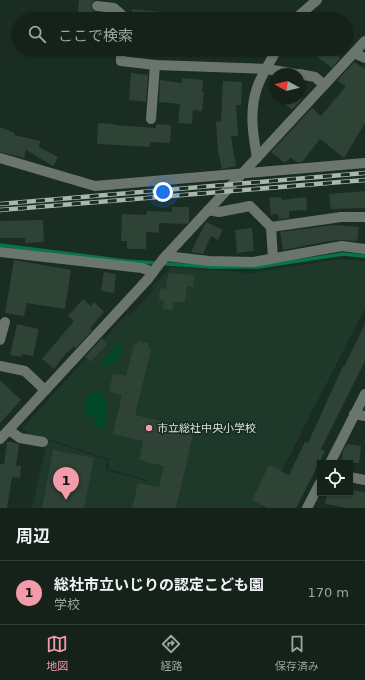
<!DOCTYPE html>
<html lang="ja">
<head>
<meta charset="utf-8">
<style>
	body { margin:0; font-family:"DejaVu Sans","Noto Sans JP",sans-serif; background:#212f27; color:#f1f3f6 }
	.controls { position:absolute; right:12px; bottom:12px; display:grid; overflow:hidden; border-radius:0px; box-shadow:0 1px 3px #0004 }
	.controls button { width:36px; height:36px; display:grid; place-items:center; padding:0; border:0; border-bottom:1px solid #333f39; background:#14221a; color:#f1f3f6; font:20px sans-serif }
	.compass { position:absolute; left:269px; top:68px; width:36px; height:36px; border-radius:50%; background:#14221a; box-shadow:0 1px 3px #0004; rotate:278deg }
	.you { position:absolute; left:163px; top:192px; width:14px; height:14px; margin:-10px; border:3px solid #fff; border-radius:50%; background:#1a73e8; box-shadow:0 0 0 6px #1a73e833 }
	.badge { display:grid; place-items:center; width:26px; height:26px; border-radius:50%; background:#f39aab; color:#111; font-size:13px; font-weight:700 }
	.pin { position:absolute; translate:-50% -33px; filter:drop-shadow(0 1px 2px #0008) }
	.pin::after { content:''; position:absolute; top:21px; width:14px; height:12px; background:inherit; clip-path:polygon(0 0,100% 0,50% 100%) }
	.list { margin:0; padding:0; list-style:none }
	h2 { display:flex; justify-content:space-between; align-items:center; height:52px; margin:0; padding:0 16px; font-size:17px }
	h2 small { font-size:13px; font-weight:400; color:#9da4a2 }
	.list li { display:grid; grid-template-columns:26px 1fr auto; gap:12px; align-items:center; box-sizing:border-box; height:64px; padding:0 16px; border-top:1px solid #333f39 }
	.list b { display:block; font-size:15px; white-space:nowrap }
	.list p { margin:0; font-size:13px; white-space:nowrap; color:#9da4a2 }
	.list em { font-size:13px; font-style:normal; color:#9da4a2 }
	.icon { flex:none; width:22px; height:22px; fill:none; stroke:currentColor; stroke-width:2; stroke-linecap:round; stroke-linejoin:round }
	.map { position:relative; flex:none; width:365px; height:508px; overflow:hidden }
	.search { position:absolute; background:#14221a; box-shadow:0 1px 3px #0004; left:12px; right:12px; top:12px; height:44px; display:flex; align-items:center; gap:10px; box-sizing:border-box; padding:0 14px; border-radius:22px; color:#9da4a2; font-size:15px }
	.sheet { height:116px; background:#14221a }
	nav { display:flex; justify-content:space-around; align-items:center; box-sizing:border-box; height:56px; border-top:1px solid #333f39; background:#14221a; font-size:11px; color:#9da4a2 }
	nav a { display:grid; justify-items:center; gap:2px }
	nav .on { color:#f39aab }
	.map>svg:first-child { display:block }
	.built { fill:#1e3829 }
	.green { fill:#01482a }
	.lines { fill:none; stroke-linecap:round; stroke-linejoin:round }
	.stream { stroke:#067648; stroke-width:3.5 }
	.building { fill:#2f4236 }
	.minor { stroke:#6b756f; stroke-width:10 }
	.rail-casing { stroke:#aab7af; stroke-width:4.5 }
	.rail { stroke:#1a2d22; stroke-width:3; stroke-dasharray:9; stroke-linecap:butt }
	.poi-dot { fill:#f39aab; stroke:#1a2d22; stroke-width:1.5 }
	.labels { text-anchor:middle; stroke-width:3.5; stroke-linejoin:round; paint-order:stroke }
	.poi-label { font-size:11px; fill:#d7e3db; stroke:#1a2d22; text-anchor:start }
</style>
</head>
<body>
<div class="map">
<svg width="365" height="508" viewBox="0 0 365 508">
	<rect width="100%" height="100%" fill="#1a2d22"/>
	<g class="built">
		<polygon points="340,259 365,261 365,308 264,506 261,508 141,508 147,480 108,469 109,459 49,439 26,436 27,431 23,430 23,427 127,314 130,316 154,289 152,287 171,267 251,273"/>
		<polygon points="47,440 107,460 106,470 146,481 140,508 32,508"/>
	</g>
	<g class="green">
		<polygon points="120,343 122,344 119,360 105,367 101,363"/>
		<polygon points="101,391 108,405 103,429 94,427 96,418 86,416 84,411 89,394"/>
	</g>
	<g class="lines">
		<polyline class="stream" points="0,245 126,261 212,267 258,267 343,254 365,256"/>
	</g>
	<g class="building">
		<polygon points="79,0 95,0 92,2 91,8 93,11 102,13 102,19 77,19"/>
		<polygon points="132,9 161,12 161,19 130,19"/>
		<polygon points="307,49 328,49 340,58 332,68"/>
		<polygon points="354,62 365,69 365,123 344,158 320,139 302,162 296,162 291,157 285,163 271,152 312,108 321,116 346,86 337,81"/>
		<polygon points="131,73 148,75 146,102 129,100"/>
		<polygon points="182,78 203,80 202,92 204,92 202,111 193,110 192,124 178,123 180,104 159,102 160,80 182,83"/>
		<polygon points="223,81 242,82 241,105 236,105 238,136 231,136 236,166 222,169 218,150 216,122 221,121"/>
		<polygon points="279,98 301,98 302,99 292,110"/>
		<polygon points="98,123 114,124 114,125 156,128 156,124 171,125 170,143 150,142 150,147 97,144"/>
		<polygon points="0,127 15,133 14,135 40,141 39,147 58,157 53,166 26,150 24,158 0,152"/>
		<polygon points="365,191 365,208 331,209 329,194"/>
		<polygon points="281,197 282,200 306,197 307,210 289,211 289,218 279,219 278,214 271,215 269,198"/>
		<polygon points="172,207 189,207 189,222 187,224 159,223 159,233 146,232 146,249 127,249 127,241 121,241 122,214 146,215 147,211 172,212"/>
		<polygon points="43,220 44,242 25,243 25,238 0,238 0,221"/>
		<polygon points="206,222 223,230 218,240 211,236 203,254 191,252"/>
		<polygon points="334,225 359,227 357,241 343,240 329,241 283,250 280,232"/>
		<polygon points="252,228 254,251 237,253 235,230"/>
		<polygon points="14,260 71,270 65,309 27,303 24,316 5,313"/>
		<polygon points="104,272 116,274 114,293 101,291"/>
		<polygon points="168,273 194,275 193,287 187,286 185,302 173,302 173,310 163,309 164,301 159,300 160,288 166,289"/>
		<polygon points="83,299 91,306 94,302 104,312 90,328 92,330 76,348 74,346 68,353 67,352 54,369 42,359 74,321 68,316"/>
		<polygon points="17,324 39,329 33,356 22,354 21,357 10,355"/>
		<polygon points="365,324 365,361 321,449 325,451 296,508 267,508 252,500 269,465 289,475 305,442 308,443 343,366 344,367"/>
		<polygon points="102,338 107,344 91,362 85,357"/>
		<polygon points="137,341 149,343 148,348 151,349 135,415 173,424 172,430 193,435 176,508 132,508 138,483 159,487 164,466 139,460 143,441 113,434 122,395 109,392 113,373 126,376 134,344 137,344"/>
		<polygon points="0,380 21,400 0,423"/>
		<polygon points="7,441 19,444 16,466 21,466 20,478 12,477 7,508 0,508 0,464 4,464"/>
		<polygon points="347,444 361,446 359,463 342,463 343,451"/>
		<polygon points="53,450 94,458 84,508 42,508"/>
		<polygon points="350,490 365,492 365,508 348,508 325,504 327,493 350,493"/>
	</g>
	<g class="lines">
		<g class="minor">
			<polyline points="97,6 114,8 121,14 121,19"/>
			<polyline points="295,19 317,0"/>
			<polyline points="121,49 121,61 155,65 267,69 296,74"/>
			<polyline points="354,53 365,58"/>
			<polyline points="299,74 315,77 324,85"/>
			<polyline points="151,119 155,65"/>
			<polyline points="0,158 95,186 365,163"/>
			<path d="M 257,158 C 253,135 249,111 257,88 C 261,75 271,61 277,49"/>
			<polyline points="208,210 219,212 250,206 271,227"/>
			<polyline points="0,252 142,268 153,272"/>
			<polyline points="166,256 209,261 253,262 342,246 365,249"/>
			<polyline points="273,258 271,227 341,217 365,217"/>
			<polyline points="0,340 5,322"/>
			<polyline points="0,366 25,371 45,390"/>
			<polyline points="354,414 365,416"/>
			<polyline points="9,430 20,438 43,442"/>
			<polyline points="0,439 148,279 163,259 365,41"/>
			<polyline points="330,463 365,394"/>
			<polyline points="350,477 365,480"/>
			<polyline points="307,508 320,483"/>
		</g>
		<g class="rail-casing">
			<g id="rail">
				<polyline points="0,204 365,173"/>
				<polyline points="0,210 365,180"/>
			</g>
		</g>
		<use href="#rail" class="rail"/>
	</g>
	<circle class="poi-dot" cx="149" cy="428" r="4"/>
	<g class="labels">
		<g class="poi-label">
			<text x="157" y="432">市立総社中央小学校</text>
		</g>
	</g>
</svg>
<div class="controls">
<button><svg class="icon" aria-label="locate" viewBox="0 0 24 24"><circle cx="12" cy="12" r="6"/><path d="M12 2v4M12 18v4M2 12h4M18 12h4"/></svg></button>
</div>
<svg class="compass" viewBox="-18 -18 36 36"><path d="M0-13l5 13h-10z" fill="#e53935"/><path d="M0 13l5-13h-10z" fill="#9da4a2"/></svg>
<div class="you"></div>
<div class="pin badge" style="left:66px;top:500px">1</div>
<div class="search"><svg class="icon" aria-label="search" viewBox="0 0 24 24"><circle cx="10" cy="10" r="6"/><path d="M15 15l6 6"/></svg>ここで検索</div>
</div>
<section class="sheet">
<h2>周辺<small></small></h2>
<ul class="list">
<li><span class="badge">1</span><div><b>総社市立いじりの認定こども園</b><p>学校</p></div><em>170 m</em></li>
</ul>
</section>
<nav>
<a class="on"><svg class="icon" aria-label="map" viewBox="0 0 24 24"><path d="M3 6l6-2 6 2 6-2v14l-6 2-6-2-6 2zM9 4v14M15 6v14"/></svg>地図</a>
<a><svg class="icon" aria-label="directions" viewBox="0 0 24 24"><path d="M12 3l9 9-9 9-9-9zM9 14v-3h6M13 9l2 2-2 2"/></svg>経路</a>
<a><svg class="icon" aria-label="saved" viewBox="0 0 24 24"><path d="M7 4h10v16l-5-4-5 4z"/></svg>保存済み</a>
</nav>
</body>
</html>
